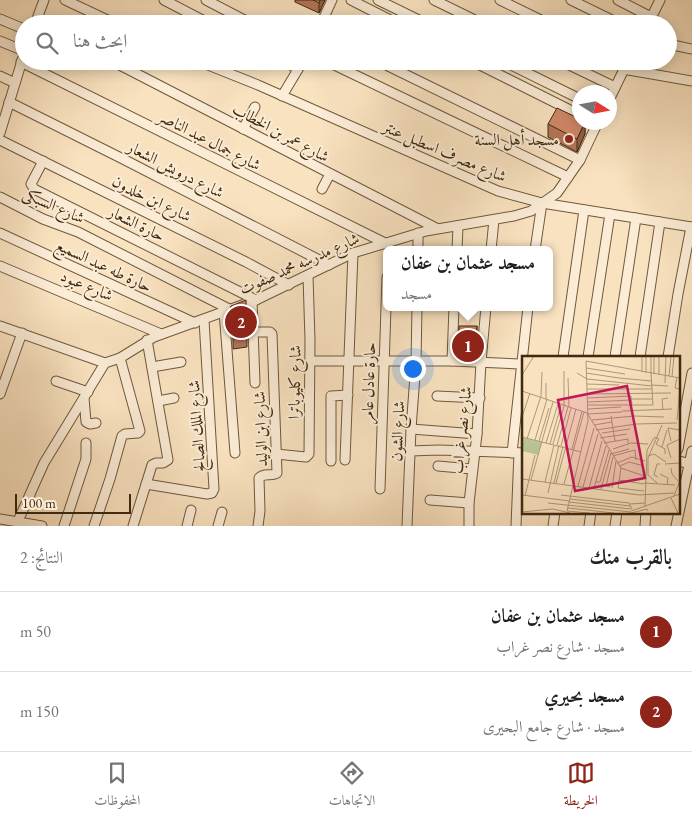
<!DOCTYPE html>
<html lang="ar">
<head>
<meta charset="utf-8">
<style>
	body { margin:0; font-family:"EB Garamond",Amiri,serif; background:#f6f6f6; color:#202124; direction:rtl }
	.compass { position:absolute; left:572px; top:85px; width:45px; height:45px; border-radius:50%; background:#fff; box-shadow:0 2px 12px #0003; rotate:101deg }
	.scale { position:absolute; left:15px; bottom:12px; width:116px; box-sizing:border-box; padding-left:5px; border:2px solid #412a0f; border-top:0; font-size:14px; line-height:18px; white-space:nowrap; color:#412a0f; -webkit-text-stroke:4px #fbecd6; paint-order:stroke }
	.you { position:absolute; left:412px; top:368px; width:18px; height:18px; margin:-12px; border:4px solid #fff; border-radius:50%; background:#1a73e8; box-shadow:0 0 0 8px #1a73e833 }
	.badge { display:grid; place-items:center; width:32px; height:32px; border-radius:50%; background:#8f2418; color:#fff; font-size:16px; font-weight:700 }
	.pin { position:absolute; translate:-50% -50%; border:2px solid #fff; box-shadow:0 1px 5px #0006 }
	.popup { position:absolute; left:383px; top:246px; width:170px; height:65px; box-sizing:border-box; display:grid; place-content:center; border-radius:8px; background:#fff; filter:drop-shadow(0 1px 4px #0005); font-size:16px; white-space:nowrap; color:#757577 }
	.popup b { font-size:19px; color:#202124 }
	.popup::after { content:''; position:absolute; left:50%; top:100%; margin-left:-10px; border:10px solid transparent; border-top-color:#fff }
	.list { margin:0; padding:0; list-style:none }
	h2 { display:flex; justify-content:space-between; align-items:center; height:65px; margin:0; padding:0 20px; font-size:21px }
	h2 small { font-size:16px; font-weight:400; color:#757577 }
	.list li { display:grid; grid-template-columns:32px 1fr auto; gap:15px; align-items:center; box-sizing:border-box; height:80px; padding:0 20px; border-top:1px solid #e0e0e0 }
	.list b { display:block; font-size:19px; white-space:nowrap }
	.list p { margin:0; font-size:16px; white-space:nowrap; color:#757577 }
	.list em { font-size:16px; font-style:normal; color:#757577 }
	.icon { flex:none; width:28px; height:28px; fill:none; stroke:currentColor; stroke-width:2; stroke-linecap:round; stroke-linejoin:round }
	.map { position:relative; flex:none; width:692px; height:526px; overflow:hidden; direction:ltr }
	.search { position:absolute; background:#fff; box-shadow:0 2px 12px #0003; left:15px; right:15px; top:15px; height:55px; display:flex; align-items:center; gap:12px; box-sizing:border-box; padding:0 18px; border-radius:28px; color:#757577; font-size:19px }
	.sheet { height:225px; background:#fff }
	nav { display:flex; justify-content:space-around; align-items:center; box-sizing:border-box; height:70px; border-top:1px solid #e0e0e0; background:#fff; font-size:14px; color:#757577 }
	nav a { display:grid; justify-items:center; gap:2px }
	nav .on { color:#8f2418 }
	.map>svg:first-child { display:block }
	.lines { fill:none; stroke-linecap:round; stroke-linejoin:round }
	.street-casing { stroke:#6f583b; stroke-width:11 }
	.street { stroke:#fbecd6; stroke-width:9 }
	.wall { fill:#b37459; stroke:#412a0f }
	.shaded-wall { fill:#925e48; stroke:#412a0f }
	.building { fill:#d08767; stroke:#412a0f }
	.poi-dot { fill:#8f2418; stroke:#fbecd6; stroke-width:2 }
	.labels { text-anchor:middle; stroke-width:4; stroke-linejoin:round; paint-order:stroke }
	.street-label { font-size:16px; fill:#412a0f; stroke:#fbecd6 }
	.poi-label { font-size:16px; fill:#412a0f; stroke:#fbecd6; text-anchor:end }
	.inset-road { fill:none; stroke:#af9879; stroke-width:1 }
	.view { fill:#c2185b; fill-opacity:0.15; stroke:#c2185b; stroke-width:2.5 }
	.inset-edge { fill:none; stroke:#412a0f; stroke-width:2.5 }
</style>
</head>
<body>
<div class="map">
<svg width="692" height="526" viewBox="0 0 692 526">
	<rect width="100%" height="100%" fill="#f9e2c0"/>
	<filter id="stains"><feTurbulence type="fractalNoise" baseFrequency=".004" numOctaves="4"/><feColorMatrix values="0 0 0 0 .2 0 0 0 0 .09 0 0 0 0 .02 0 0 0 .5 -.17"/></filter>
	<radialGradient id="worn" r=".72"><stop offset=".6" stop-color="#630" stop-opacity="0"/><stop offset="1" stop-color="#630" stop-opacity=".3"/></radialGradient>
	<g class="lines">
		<g class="street-casing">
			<g id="street">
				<polyline points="65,0 116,24"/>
				<polyline points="164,0 210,24"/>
				<polyline points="206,0 252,24"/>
				<polyline points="351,0 398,24"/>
				<polyline points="378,0 427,24"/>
				<polyline points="434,0 483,24"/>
				<polyline points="500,0 549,24"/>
				<polyline points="571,0 620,24"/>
				<polyline points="618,0 651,17"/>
				<polyline points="0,19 24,29"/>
				<polyline points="35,24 44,0"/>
				<polyline points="321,24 332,0"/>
				<polyline points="648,24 660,0"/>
				<polyline points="0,41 24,51"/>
				<polyline points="668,44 692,49"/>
				<polyline points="112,61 436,228"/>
				<polyline points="198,61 258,85 498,191 542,203 692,227"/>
				<polyline points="283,61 298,69"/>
				<polyline points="326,61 568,177"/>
				<polyline points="378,61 580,160"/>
				<polyline points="472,61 580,115"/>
				<polyline points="503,61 580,99"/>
				<polyline points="561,61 615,87"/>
				<polyline points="21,62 385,243"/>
				<polyline points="623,69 692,81"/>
				<polyline points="0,76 15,83"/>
				<polyline points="282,96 303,61"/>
				<polyline points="610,98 628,61"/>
				<polyline points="9,102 123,159 329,265"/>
				<polyline points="243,129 255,107"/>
				<polyline points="0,133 24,54"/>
				<polyline points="0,140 246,262 289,285"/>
				<polyline points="43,161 31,184 34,189 256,300"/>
				<polyline points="322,189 330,174"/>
				<polyline points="0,197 43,219 78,232 229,309"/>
				<polyline points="0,233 195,323"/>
				<polyline points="418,250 418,233"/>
				<polyline points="457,250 458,226"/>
				<polyline points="491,250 494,220"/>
				<polyline points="535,250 542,203"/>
				<polyline points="0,266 161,334"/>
				<polyline points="252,301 255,383"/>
				<polyline points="224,311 235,453"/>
				<polyline points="0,326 105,363"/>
				<path d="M 254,332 L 270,332 L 272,334 L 277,473 C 272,477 264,472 259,478 L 260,511 L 258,526"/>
				<polyline points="563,357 584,210"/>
				<polyline points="588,357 610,214"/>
				<polyline points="615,357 636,218"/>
				<polyline points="640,357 660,222"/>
				<polyline points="668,357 678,294 691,227"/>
				<polyline points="310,361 452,361 520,364"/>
				<polyline points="452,361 454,307"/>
				<polyline points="152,367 181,362"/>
				<polyline points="56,381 88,392"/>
				<polyline points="0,394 22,333"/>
				<polyline points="437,396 480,398"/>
				<polyline points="84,398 86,422 90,424 96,423"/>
				<polyline points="158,401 174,398"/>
				<polyline points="411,429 477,434"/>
				<polyline points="678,449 692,373"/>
				<polyline points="410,451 439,450 523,453"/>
				<polyline points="512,453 528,307"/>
				<polyline points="276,454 306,457 309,454 310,340 308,276"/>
				<polyline points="345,460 353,253"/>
				<polyline points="331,461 331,396 348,395"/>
				<polyline points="678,461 692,464"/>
				<polyline points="438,466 472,469"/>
				<polyline points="146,484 207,494 212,493 214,489 204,320"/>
				<polyline points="380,489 387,277"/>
				<polyline points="430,500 469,503"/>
				<polyline points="0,519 42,526"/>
				<polyline points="18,521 44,463 105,363 120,358 154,337 256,300 353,253 426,231 514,216 531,211 557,193 580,160 598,122"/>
				<polyline points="64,526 86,459 86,443"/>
				<polyline points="94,526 110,479 122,436 125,434 138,433 140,431 120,358"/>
				<polyline points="133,526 152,465 156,463 163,463 168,460 147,340"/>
				<polyline points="187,526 191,510"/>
				<polyline points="218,526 222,512"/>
				<polyline points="407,526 411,429 416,362 417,307"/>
				<polyline points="469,526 469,503 477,434 481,362 486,307"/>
				<polyline points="516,526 519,453"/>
				<polyline points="553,526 555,512"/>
				<polyline points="589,526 591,512"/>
				<polyline points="615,526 617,512"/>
				<polyline points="645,526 646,512"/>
				<polyline points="676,526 692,451"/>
			</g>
		</g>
		<use href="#street" class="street"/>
	</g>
	<g class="wall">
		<polygon points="295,0 325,0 319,13 295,2"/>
		<polygon points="585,122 585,134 577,152 548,137 548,124"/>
		<polygon points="231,306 247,338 247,347 233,349 233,334 232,332"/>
		<polygon points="477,336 475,356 458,355 458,345"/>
	</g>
	<g class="shaded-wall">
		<polygon points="320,0 325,0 319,13 319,3"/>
		<polygon points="585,122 585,134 577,152 577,139"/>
		<polygon points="477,326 477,336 475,356 475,346"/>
	</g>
	<g class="building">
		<polygon points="313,0 320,0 319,3"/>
		<polygon points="42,17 56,24 38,24"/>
		<polygon points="557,108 580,119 580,122 585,122 577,139 548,124"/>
		<polygon points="246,300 247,338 233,339 233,334 238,332 232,322 231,306"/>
		<polygon points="459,326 477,326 475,346 458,345"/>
	</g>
	<circle class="poi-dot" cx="569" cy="139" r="5"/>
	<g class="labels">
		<g class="street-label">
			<text transform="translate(281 132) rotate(28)" y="6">شارع عمر بن الخطاب</text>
			<text transform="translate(210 140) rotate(27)" y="6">شارع جمال عبد الناصر</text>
			<text transform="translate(445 151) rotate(23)" y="6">شارع مصرف اسطبل عنتر</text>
			<text transform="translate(176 169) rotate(27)" y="6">شارع درويش الشعار</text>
			<text transform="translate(152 198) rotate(26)" y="6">شارع ابن خلدون</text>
			<text transform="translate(54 205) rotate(24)" y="6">شارع السبكى</text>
			<text transform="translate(137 223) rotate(26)" y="6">حارة الشعار</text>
			<text transform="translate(299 263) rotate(-24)" y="6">شارع مدرسه محمد صفوت</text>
			<text transform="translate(104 265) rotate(25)" y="6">حارة طه عبد السميع</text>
			<text transform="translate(87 285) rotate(23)" y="6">شارع عبود</text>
			<text transform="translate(294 382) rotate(-89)" y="6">شارع كليوباترا</text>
			<text transform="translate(368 383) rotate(-88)" y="6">حارة عادل عامر</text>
			<text transform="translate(196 426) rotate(-94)" y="6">شارع الملك الصالح</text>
			<text transform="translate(260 429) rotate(-92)" y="6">شارع ابن الوليد</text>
			<text transform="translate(461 430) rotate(-84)" y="6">شارع نصر غراب</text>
			<text transform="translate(397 431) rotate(-87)" y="6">شارع الشون</text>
		</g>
		<g class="poi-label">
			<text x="559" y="145">مسجد أهل السنة</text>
		</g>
	</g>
	<g transform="translate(522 356)">
		<rect width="158" height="158" fill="#f9e2c0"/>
		<path d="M 1,82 L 20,86 L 16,99 L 0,95 Z" fill="#bac495"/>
		<path class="inset-road" d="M 124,0 L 124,17M 64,5 L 158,22M 64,12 L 103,18M 120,16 L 120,0M 55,17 L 65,23 L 130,30M 64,17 L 97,22M 129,17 L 131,49M 129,17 L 129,0M 132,18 L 132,0M 0,19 L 12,0M 137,19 L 137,0M 147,20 L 149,0M 150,21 L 152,0M 155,21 L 153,32 L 157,33M 46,22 L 47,51M 97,22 L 129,25M 143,27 L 144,0M 65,28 L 97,29M 129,29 L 146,30M 65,33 L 130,33M 0,35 L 65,57 L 99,112 L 122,120M 66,38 L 149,37M 66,42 L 109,40 L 110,49M 24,43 L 24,27M 110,43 L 130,43M 66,46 L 110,44M 66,49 L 131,49M 66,53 L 99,51M 141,54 L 140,43 L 146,42M 100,55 L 150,53M 66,58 L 100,56M 89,60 L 93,85M 0,61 L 8,37M 70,64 L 112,60 L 142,61M 155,64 L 158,32M 72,69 L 90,66M 74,74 L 114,68 L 155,67M 80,77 L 108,73M 0,81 L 59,96M 132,81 L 137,83 L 134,88 L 143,93 L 143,98M 78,82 L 105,78M 5,83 L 19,40 L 20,16M 13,84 L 25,43M 17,85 L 27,52M 149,85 L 146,72 L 158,74M 24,87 L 36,48M 82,87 L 106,83 L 106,87M 28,88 L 39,49M 31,88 L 42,50 L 42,15M 35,89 L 46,51M 39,90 L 49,52M 140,91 L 145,74M 50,93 L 60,55M 91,93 L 109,87 L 126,88M 89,98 L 107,93M 91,100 L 113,94 L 114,104M 126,100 L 132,98 L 144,106M 149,102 L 145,89 L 158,83M 95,107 L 110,101 L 123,105M 143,108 L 158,107M 98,110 L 107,106 L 122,110M 149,112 L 150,118 L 156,125M 138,118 L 146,122 L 145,129M 136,121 L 132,119 L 135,108 L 138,108M 0,123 L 117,139 L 152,137M 9,124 L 31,46M 97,124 L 122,128M 23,126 L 32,89M 74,126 L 78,126 L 87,94M 32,127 L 41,90M 34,127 L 54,53M 122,127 L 153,129M 135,127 L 126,119 L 126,102 L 140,69M 42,128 L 62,56M 56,130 L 72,72M 61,131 L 76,78M 88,131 L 84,130 L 91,101M 67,132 L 80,85M 72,132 L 84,90M 90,132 L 94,105M 96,132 L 122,135M 96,132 L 99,112M 79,133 L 89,97M 26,137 L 37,89M 0,139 L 48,145M 39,139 L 107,147 L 110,153M 3,140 L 13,99M 152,140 L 158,124M 149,142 L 156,157M 48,143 L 108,150M 47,146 L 109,153M 26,147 L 109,156M 108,148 L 123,147M 123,150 L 125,94 L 132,82M 46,152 L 92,157M 45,155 L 66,65 L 64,5M 45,155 L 67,157M 109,155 L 158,138M 0,156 L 31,153 L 48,157M 109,157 L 125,153 L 126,155"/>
		<path class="view" d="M 105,30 L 123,122 L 53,135 L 36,44 Z"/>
		<rect width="158" height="158" class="inset-edge"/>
	</g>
	<rect width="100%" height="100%" filter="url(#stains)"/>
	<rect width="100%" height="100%" fill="url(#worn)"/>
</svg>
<svg class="compass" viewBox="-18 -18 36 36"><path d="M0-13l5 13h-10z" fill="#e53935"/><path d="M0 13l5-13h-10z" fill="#757577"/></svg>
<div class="scale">100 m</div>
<div class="you"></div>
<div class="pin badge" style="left:468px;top:346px">1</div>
<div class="popup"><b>مسجد عثمان بن عفان</b>مسجد</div>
<div class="pin badge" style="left:241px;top:322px">2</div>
<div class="search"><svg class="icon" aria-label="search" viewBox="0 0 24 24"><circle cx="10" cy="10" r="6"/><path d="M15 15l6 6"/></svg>ابحث هنا</div>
</div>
<section class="sheet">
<h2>بالقرب منك<small>النتائج: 2</small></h2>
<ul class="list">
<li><span class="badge">1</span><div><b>مسجد عثمان بن عفان</b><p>مسجد · شارع نصر غراب</p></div><em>50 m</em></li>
<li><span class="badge">2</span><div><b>مسجد بحيري</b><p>مسجد · شارع جامع البحيرى</p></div><em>150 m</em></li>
</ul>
</section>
<nav>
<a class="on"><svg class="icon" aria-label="map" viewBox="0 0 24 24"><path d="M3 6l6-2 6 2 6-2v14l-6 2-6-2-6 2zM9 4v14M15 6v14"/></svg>الخريطة</a>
<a><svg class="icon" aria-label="directions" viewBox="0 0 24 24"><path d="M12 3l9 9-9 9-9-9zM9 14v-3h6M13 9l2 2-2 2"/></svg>الاتجاهات</a>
<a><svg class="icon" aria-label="saved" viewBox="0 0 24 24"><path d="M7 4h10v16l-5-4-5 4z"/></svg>المحفوظات</a>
</nav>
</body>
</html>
